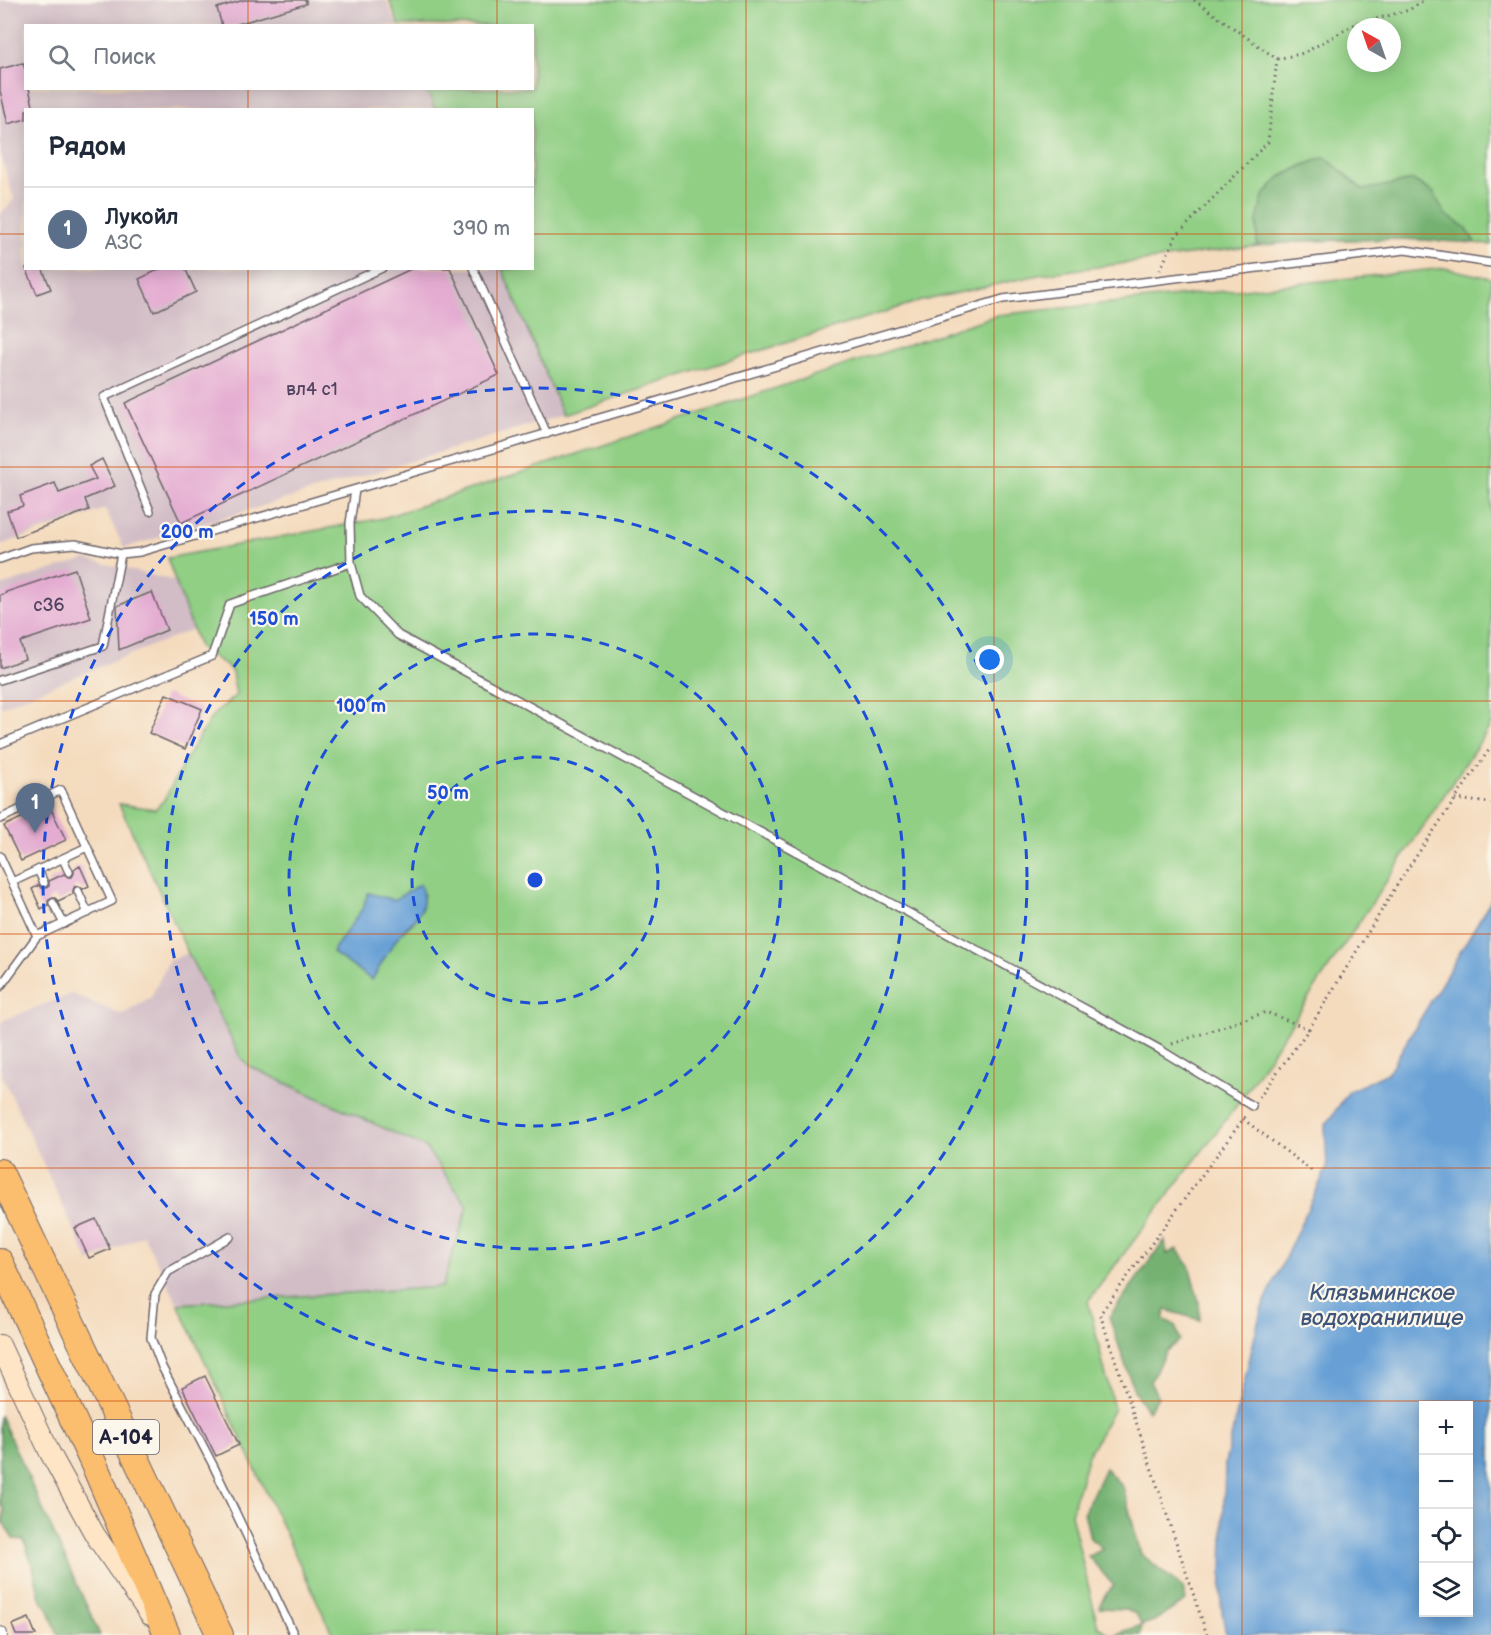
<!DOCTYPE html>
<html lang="ru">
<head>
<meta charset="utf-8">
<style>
	body { margin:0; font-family:"Balsamiq Sans",sans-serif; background:#f6f6f7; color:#1f2937 }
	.controls { position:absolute; right:18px; bottom:18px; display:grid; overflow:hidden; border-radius:0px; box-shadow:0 3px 15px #0003 }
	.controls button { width:54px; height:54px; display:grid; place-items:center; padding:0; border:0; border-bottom:2px solid #e0e1e3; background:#fff; color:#1f2937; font:30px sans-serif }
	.compass { position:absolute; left:1347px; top:18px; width:54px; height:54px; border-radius:50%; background:#fff; box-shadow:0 3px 15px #0003; rotate:320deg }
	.you { position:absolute; left:990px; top:660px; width:21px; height:21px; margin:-15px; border:4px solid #fff; border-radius:50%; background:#1a73e8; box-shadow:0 0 0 9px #1a73e833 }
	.badge { display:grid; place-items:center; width:39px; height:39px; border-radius:50%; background:#0b8043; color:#fff; font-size:20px; font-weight:700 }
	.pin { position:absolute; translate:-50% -50px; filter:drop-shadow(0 2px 3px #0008) }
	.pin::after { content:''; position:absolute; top:32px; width:21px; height:18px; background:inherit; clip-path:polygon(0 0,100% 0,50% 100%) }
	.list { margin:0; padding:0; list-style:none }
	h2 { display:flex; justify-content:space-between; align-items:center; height:78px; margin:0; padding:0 24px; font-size:26px }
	h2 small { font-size:20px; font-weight:400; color:#747a83 }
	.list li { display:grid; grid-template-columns:39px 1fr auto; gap:18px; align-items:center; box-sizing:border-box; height:84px; padding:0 24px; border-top:2px solid #e0e1e3 }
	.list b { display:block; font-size:22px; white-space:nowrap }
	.list p { margin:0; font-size:20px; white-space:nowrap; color:#747a83 }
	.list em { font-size:20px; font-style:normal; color:#747a83 }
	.icon { flex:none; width:33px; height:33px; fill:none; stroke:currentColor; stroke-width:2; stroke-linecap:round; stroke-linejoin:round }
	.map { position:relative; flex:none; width:1491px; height:1635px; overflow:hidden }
	.search { position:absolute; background:#fff; box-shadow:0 3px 15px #0003; left:24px; top:24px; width:510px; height:66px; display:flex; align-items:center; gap:15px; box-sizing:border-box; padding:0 21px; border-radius:0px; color:#747a83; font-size:22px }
	.panel { position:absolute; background:#fff; box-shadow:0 3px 15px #0003; left:24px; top:108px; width:510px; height:162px; border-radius:0px }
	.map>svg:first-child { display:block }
	.industrial { fill:#d2bdc6 }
	.green { fill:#91cf85; stroke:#5a7860; stroke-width:1.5; fill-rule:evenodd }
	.forest { fill:#74b272; stroke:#4b6a56; stroke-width:1.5 }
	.water { fill:#67a0d6; stroke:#446188; stroke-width:1.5; fill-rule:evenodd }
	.building { fill:#e4acd1 }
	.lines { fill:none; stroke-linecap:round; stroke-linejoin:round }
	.lane-casing { stroke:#6c6369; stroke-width:10 }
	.street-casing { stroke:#6c6369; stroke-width:16 }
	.secondary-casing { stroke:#6c6369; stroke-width:22 }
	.highway-casing { stroke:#6c6369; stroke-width:28 }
	.path { stroke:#6c6369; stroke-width:3; stroke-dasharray:1.5 4.5; stroke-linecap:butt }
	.lane { stroke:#fff; stroke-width:7 }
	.street { stroke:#fff; stroke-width:14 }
	.secondary { stroke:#fde5c5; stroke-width:20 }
	.highway { stroke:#fbbd6e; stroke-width:26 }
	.grid { fill:none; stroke:#d45411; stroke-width:1.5; stroke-opacity:0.55 }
	.ring { fill:none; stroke:#1d4ed8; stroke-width:3; stroke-dasharray:10 8 }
	.labels { text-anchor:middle; stroke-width:4.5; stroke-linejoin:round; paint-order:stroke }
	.number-label { font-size:18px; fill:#524460 }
	.shield { fill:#fbf7ec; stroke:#636270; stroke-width:1.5 }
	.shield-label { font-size:20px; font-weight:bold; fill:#22223b }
	.water-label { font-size:22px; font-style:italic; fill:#3e5479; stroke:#fbf7ec }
	.centre { fill:#1d4ed8; stroke:#fbf7ec; stroke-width:3 }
	.ring-label { font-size:18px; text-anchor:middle; font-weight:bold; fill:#1d4ed8; stroke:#fbf7ec; stroke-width:4.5; stroke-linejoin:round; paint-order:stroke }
</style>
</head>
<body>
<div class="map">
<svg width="1491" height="1635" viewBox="0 0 1491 1635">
	<rect width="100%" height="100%" fill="#fbf7ec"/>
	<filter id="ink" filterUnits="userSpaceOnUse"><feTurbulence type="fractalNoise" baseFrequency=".0167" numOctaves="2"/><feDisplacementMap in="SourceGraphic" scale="12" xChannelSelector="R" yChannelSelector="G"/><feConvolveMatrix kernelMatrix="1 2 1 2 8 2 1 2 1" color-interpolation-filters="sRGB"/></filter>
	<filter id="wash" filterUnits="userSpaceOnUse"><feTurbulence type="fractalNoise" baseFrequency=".008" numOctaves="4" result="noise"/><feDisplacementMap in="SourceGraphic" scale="24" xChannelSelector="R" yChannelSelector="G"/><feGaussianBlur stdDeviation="1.35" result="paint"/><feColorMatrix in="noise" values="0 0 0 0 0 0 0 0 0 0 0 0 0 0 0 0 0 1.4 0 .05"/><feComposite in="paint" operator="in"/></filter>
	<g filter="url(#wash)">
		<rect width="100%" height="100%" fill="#f4dbbe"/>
		<g class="industrial">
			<polygon points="0,0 386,0 397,25 26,26 26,88 425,89 434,109 26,110 26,268 502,269 563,415 124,548 105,509 0,545 0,215 14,199 0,153"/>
			<polygon points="86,559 175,581 193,629 0,707 0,586"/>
			<polygon points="188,953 241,1058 251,1067 425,1147 469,1206 442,1287 178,1304 143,1235 89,1262 0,1071 0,1024 6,1019 72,994 122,1015 151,997 169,960"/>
		</g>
		<g class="green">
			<path d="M 389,0 L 1491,0 L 1491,245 L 1475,243 L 1466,228 L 1445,214 L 1434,193 L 1413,180 L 1363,190 L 1325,157 L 1302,166 L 1280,177 L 1257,220 L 1257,246 L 1043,274 L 917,302 L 702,369 L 563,415 L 502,269 L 532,268 L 532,110 L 435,109 L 426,89 L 532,88 L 532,26 L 399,25 ZM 1356,27 L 1392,27 L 1392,63 L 1356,63 Z"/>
			<path d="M 1445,268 L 1491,278 L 1491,725 L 1237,1105 L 1088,1301 L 1114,1409 L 1088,1455 L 1071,1514 L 1098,1626 L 1110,1635 L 333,1635 L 178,1304 L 442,1287 L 468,1206 L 425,1147 L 251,1067 L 241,1058 L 188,953 L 119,804 L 155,809 L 164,800 L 191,750 L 213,715 L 236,695 L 232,672 L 225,665 L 199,647 L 167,558 L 383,518 L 997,315 ZM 368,893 L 394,901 L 424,894 L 422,908 L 414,922 L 396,938 L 372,980 L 332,952 L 363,908 Z"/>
		</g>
		<g class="forest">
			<polygon points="1325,157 1363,190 1413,180 1434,193 1445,214 1466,228 1475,243 1401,239 1304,241 1257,246 1257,220 1263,196 1280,177 1302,166"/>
			<polygon points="1165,1240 1167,1254 1177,1249 1189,1265 1199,1302 1200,1320 1166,1310 1163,1319 1175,1325 1180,1340 1166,1351 1150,1382 1158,1397 1148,1411 1135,1393 1109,1317"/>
			<polygon points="0,1415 100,1635 58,1635 48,1608 40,1598 34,1571 24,1540 13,1539 3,1522 4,1509 0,1503"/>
			<polygon points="1105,1468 1123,1487 1141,1554 1183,1588 1186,1601 1154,1621 1142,1625 1140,1635 1114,1635 1142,1625 1136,1614 1123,1609 1099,1608 1105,1595 1114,1586 1088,1556 1103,1549 1090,1538 1084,1512"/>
		</g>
		<g class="water">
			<path d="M 420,884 C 431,914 410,920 396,940 C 387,952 380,967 372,980 L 332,952 L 363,908 L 368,893 L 394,900 Z"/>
			<path d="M 1491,900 L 1491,1635 L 1226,1635 L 1221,1606 L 1225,1463 L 1261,1310 L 1327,1167 L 1325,1126 L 1349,1091 L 1388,1073 ZM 1424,1406 L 1468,1406 L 1468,1612 L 1424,1612 Z"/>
		</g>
		<g id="blocks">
			<g class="building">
				<polygon points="244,0 306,0 306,4 231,26 222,26 217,8"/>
				<polygon points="23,63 26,72 26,88 29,88 34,110 26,110 26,119 8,124 0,91 0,69"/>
				<polygon points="26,268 42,268 51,289 37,294"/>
				<polygon points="162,268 185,268 196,292 154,312 139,279"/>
				<polygon points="413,268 450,268 499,375 181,523 125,403"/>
				<polygon points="102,459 115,486 85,499 89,510 16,537 7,511 23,506 20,496 55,483 59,493 96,479 89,466"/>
				<polygon points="75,569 91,618 20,642 25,659 0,668 0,595 6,593 6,592"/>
				<polygon points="152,592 167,630 119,650 117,606"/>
				<polygon points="166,694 202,709 185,749 149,733"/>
				<polygon points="49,805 66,840 21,861 4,826"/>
				<polygon points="80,866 89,886 83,889 79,886 75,886 73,890 73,894 58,901 55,898 51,898 48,901 48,905 41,909 32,889 39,885 41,888 46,888 49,886 49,881 64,874 68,877 72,877 74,873 74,869"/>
				<polygon points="96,1219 110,1249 89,1258 75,1228"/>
				<polygon points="205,1376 239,1445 216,1456 182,1387"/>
				<polygon points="29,1618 36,1635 16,1635 12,1625"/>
			</g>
		</g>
	</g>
	<g filter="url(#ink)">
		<use href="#blocks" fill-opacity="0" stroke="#6c6369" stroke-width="1.5"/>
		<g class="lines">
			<g class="lane-casing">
				<g id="lane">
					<polyline points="473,268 547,434"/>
					<polyline points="355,490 350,523 351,563 360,596 398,635 1159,1049 1252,1106"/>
					<polyline points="150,511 104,397 382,268"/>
					<polyline points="0,559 31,548 75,544 121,554 140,552 634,408 1003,299 1405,250 1491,263"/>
					<polyline points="0,680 103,646 121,554"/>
					<polyline points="0,744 212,656 230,604 351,563"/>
					<polyline points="0,819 61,790 112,901 37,936"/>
					<polyline points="0,856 37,936 0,987"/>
					<polyline points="63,859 69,872"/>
					<polyline points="38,870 44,883"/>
					<polyline points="12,882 87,847"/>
					<polyline points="78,891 88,913"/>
					<polyline points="53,903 64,924"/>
					<polyline points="230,1237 168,1272 155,1294 151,1338 162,1367 213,1465 294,1635"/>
				</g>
			</g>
			<g class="street-casing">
				<polyline id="street" points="0,1634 0,1635"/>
			</g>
			<g class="secondary-casing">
				<polyline id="secondary" points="0,1345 50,1453 95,1535 150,1615"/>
			</g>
			<g class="highway-casing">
				<g id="highway">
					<polyline points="0,1172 220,1635"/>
					<polyline points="0,1262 96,1469 167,1635"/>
				</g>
			</g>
			<g class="path">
				<polyline points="1194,0 1277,59 1304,53 1354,25 1409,10 1424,0"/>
				<polyline points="1160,270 1176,236 1268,142 1277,59"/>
				<polyline points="1455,799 1491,803"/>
				<polyline points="1172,1044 1266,1012 1309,1029"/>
				<polyline points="1259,1097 1309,1029 1402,877 1491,747"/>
				<polyline points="1243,1119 1312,1171"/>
				<polyline points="1207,1635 1100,1314 1247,1114"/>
			</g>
			<use href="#lane" class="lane"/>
			<use href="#street" class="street"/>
			<use href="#secondary" class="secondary"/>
			<use href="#highway" class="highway"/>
		</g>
	</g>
	<path class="grid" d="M 248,0 L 248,26M 497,0 L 497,26M 746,0 L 746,1635M 994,0 L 994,1635M 1242,0 L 1242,1635M 248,88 L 248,110M 497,88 L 497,110M 0,234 L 26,234M 532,234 L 1491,234M 248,268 L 248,1635M 497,268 L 497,1635M 0,467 L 1491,467M 0,701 L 1491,701M 0,934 L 1491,934M 0,1168 L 1491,1168M 0,1401 L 1491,1401"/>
	<g class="ring">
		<circle cx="535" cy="880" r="123"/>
		<circle cx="535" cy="880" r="246"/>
		<circle cx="535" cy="880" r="369"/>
		<circle cx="535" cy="880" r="492"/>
	</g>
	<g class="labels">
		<g class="number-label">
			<text x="312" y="395">вл4 с1</text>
			<text x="49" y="611">с36</text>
		</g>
		<rect class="shield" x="93" y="1420" width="66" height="34" rx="4.5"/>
		<g class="shield-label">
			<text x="126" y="1444">А-104</text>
		</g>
		<g class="water-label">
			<text x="1382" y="1300">Клязьминское<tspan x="1382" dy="25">водохранилище</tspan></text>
		</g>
	</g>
	<circle cx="535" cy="880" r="9" class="centre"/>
	<g class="ring-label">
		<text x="187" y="538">200 m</text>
		<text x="274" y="625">150 m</text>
		<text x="361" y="712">100 m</text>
		<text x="448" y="799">50 m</text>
	</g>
</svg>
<div class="controls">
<button>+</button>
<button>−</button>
<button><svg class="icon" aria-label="locate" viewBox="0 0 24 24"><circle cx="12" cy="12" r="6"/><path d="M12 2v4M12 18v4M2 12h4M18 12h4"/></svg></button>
<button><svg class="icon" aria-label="layers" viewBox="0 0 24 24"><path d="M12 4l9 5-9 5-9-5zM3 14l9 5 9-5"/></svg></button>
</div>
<svg class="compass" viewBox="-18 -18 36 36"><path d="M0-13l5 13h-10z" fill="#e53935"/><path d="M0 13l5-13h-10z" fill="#747a83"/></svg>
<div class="you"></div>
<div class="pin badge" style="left:35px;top:833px;background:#5c6f8a">1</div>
<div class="search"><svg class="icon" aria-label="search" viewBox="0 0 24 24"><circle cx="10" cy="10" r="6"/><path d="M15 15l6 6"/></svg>Поиск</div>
<section class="panel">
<h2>Рядом<small></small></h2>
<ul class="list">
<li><span class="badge" style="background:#5c6f8a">1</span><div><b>Лукойл</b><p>АЗС</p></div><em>390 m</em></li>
</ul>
</section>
</div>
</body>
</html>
